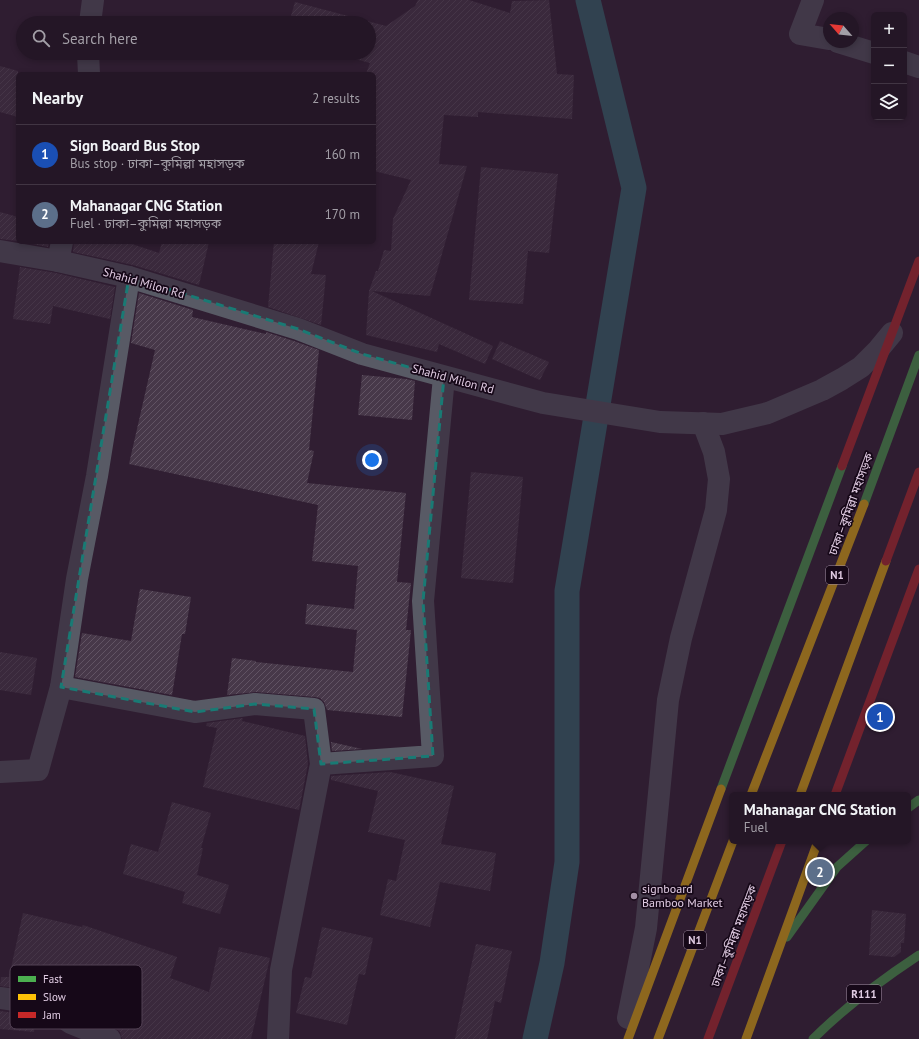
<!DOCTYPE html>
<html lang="en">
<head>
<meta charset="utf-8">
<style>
	body { margin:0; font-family:"PT Sans","Noto Sans Bengali",sans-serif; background:#302332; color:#f1f3f6 }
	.controls { position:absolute; right:12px; top:12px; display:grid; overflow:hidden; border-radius:6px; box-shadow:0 2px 6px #0003 }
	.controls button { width:36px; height:36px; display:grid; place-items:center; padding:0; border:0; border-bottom:1px solid #413543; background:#241626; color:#f1f3f6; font:20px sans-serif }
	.compass { position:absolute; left:823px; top:12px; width:36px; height:36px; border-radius:50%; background:#241626; box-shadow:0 2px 6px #0003; rotate:298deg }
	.you { position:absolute; left:372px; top:460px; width:14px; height:14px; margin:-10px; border:3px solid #fff; border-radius:50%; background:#1a73e8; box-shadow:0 0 0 6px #1a73e833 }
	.badge { display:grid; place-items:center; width:26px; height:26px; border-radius:50%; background:#a28ea4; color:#fff; font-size:13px; font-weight:700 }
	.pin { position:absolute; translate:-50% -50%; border:2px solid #fff; box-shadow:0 1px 4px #0006 }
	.popup { position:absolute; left:729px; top:792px; width:182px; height:52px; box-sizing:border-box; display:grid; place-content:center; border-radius:6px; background:#241626; filter:drop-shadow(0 1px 3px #0005); font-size:13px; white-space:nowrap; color:#a39fa7 }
	.popup b { font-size:15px; color:#f1f3f6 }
	.popup::after { content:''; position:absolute; left:50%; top:100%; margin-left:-8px; border:8px solid transparent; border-top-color:#241626 }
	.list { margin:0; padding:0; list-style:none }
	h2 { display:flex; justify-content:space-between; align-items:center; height:52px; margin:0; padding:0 16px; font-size:17px }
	h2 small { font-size:13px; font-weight:400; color:#a39fa7 }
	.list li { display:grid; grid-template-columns:26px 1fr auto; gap:12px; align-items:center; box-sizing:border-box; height:60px; padding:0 16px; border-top:1px solid #413543 }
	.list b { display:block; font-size:15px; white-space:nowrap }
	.list p { margin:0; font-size:13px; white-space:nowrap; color:#a39fa7 }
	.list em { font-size:13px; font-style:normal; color:#a39fa7 }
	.icon { flex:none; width:22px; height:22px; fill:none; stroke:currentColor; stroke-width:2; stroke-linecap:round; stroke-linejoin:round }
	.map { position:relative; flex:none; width:919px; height:1039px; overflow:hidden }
	.search { position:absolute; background:#241626; box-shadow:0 2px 6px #0003; left:16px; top:16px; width:360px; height:44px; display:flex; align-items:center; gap:10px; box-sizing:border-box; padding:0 14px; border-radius:22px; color:#a39fa7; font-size:15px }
	.panel { position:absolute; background:#241626; box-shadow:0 2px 6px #0003; left:16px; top:72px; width:360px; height:172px; border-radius:6px }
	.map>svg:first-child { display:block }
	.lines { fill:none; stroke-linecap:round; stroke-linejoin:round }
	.canal { stroke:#336f76; stroke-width:25 }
	.building { fill:url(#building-hatch) }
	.street { stroke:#585a65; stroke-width:22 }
	.fast { stroke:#4caf50; stroke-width:9 }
	.slow { stroke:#ffc107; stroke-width:9 }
	.jam { stroke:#c62828; stroke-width:9 }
	.marked { fill:none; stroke:#197a74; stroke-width:3; stroke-dasharray:8 5; stroke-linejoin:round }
	.poi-dot { fill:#a28ea4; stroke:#160818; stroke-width:1.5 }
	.labels { text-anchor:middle; stroke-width:3.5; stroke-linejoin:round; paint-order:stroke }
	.shield { fill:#160818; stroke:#a390a5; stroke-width:1 }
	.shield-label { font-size:11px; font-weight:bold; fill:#e0cbe2 }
	.street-label { font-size:12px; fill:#e0cbe2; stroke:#160818 }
	.poi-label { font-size:12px; fill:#e0cbe2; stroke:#160818; text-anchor:start }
	.key { fill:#160818; stroke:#534255; stroke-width:1 }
	.key-label { font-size:11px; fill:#e0cbe2 }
</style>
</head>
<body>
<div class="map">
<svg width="919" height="1039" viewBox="0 0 919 1039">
	<defs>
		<pattern id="building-hatch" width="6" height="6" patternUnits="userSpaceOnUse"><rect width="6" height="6" fill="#473849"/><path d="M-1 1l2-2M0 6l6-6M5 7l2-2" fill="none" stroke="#615363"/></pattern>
	</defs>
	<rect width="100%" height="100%" fill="#301e32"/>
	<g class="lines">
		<polyline class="canal" points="535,1039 552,963 567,862 567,591 634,188 588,0"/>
	</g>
	<g class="building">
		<polygon points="418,0 469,0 510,13 512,1 549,0 557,74 574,75 572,119 478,112 478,117 444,115 439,164 467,166 430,296 372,291 493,346 485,364 439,344 437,352 366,335 369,291 376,271 378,271 384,250 391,251 393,219 411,180 374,171 374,74 366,74 370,63 333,53 369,53 369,23 289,23 295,2 386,26 415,6"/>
		<polygon points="0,66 18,71 18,117 0,112"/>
		<polygon points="481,167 558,174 549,253 528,251 523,304 469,300"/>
		<polygon points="0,212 18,217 18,241 0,239"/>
		<polygon points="23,242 49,242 48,247"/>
		<polygon points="74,242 126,242 159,253 162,242 209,242 199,285 133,265 73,252"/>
		<polygon points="274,242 319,242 311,274 326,275 321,325 268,307"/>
		<polygon points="20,267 56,273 115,287 110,319 53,306 50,324 13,319"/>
		<polygon points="139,293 193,310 192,317 266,334 266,332 294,341 319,350 309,450 314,451 307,483 406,493 397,582 411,583 406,630 411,630 402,717 327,710 324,702 320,698 315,697 256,692 227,695 232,658 256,661 256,662 353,672 357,630 305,624 307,604 354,609 358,566 312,561 318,505 129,464 155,350 131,343"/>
		<polygon points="500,341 549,362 540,380 492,359"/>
		<polygon points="362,375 406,379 415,381 412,420 358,415"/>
		<polygon points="471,472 523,477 513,583 461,578"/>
		<polygon points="140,589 191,597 185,634 182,634 172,695 75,677 82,633 131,641"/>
		<polygon points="0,652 37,658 31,695 0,690"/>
		<polygon points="243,718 242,721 305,736 308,764 299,810 203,787 217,728 206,726 207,723"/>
		<polygon points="331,742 362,749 332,751"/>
		<polygon points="390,772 454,786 441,844 496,853 490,891 440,882 430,927 380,915 388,879 396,881 405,840 368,832 378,791 331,780 331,776"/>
		<polygon points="172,802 211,813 201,848 203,848 197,875 229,885 220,914 182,903 185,892 123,874 131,844 158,852"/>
		<polygon points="872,910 906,914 904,943 901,943 901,952 894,957 869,955"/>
		<polygon points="23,913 82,927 83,925 177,957 170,978 209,992 219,947 270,958 251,1039 122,1039 120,1032 115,1028 88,1017 99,984 40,964 37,991 0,986 1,977 9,977"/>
		<polygon points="322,927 373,938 365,975 359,974 347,1025 296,1013 305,977 311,978"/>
		<polygon points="476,944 512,951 501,1003 495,1001 487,1039 455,1039"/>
		<polygon points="0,1011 35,1016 34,1032 0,1029"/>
	</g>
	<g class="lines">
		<g class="street">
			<polyline points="813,0 800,34 829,39"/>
			<polyline points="90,23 93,0"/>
			<polyline points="838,42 874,53"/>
			<polyline points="88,53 89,74"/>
			<polyline points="904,62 919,67"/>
			<polyline points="0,251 58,261 129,277 298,329 362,354 543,403 660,422 722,424 768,413 822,390 842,379 861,367 878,350 892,333"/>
			<polyline points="58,261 62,242"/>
			<polyline points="61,687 77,579 97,476 129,277"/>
			<polyline points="321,764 433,756 423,601 444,377"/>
			<polyline points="0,772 38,770 61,687 195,712 255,704 314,709 321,764 281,970 278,1039"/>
			<polyline points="0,998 42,1004 71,1023 110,1039"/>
			<polyline points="628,1018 646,928 668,700 681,638 716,510 719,479 714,452 703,423"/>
		</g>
		<g class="fast">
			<polyline points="864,504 919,355"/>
			<polyline points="721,789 842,466"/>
			<polyline points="908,808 919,800"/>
			<polyline points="787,937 837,867 866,841"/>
			<path d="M 813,1039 C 845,1007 881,980 919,955"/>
		</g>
		<g class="slow">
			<polyline points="751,795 864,504"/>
			<polyline points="800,795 886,561"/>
			<polyline points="628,1039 721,789"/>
			<polyline points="658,1039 733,841"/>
			<polyline points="746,1039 818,841"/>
		</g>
		<g class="jam">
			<polyline points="842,466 919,261"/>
			<polyline points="886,561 919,472"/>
			<polyline points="835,795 919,569"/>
			<polyline points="708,1039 782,841"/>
		</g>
	</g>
	<path d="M0 0H919V1039H0ZM 129,277 L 298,329 L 362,354 L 444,377 L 423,601 L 433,756 L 321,764 L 314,709 L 255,704 L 195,712 L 61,687 Z" fill="#301e32" fill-opacity=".55" fill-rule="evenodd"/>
	<path class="marked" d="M 129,277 L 298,329 L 362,354 L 444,377 L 423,601 L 433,756 L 321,764 L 314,709 L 255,704 L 195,712 L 61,687 Z"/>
	<circle class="poi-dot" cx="634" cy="896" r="4"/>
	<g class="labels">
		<g class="shield">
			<rect x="826" y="566" width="22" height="18" rx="3"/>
			<rect x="684" y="931" width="22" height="18" rx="3"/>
			<rect x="847" y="985" width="34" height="18" rx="3"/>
		</g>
		<g class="shield-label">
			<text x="837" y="579">N1</text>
			<text x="695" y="944">N1</text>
			<text x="864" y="998">R111</text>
		</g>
		<g class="street-label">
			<text transform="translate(144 283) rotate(16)" y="4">Shahid Milon Rd</text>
			<text transform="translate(453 379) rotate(15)" y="4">Shahid Milon Rd</text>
			<text transform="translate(851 504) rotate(-70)" y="4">ঢাকা–কুমিল্লা মহাসড়ক</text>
			<text transform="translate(734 936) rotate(-69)" y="4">ঢাকা–কুমিল্লা মহাসড়ক</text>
		</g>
		<g class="poi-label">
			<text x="642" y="893">signboard<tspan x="642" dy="14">Bamboo Market</tspan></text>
		</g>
	</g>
	<rect x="10" y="965" width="132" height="64" rx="6" class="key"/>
	<rect x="18" y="976" width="18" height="6" fill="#4caf50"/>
	<rect x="18" y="994" width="18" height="6" fill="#ffc107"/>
	<rect x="18" y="1012" width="18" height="6" fill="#c62828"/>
	<g class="key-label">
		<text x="43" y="983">Fast</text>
		<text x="43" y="1001">Slow</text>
		<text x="43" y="1019">Jam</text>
	</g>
</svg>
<div class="controls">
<button>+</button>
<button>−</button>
<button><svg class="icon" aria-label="layers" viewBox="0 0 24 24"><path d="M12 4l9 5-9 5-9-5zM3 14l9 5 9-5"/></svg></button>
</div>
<svg class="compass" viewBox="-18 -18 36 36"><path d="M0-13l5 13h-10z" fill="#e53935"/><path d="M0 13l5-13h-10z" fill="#a39fa7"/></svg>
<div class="you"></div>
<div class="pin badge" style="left:880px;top:717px;background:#1a4fb4">1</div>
<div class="pin badge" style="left:820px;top:872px;background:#5c6f8a">2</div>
<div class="popup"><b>Mahanagar CNG Station</b>Fuel</div>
<div class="search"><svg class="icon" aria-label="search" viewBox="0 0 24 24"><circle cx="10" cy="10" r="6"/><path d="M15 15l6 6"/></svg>Search here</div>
<section class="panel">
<h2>Nearby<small>2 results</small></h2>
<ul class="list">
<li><span class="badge" style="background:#1a4fb4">1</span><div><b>Sign Board Bus Stop</b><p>Bus stop · ঢাকা–কুমিল্লা মহাসড়ক</p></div><em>160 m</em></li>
<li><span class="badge" style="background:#5c6f8a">2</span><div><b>Mahanagar CNG Station</b><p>Fuel · ঢাকা–কুমিল্লা মহাসড়ক</p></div><em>170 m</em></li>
</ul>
</section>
</div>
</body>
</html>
